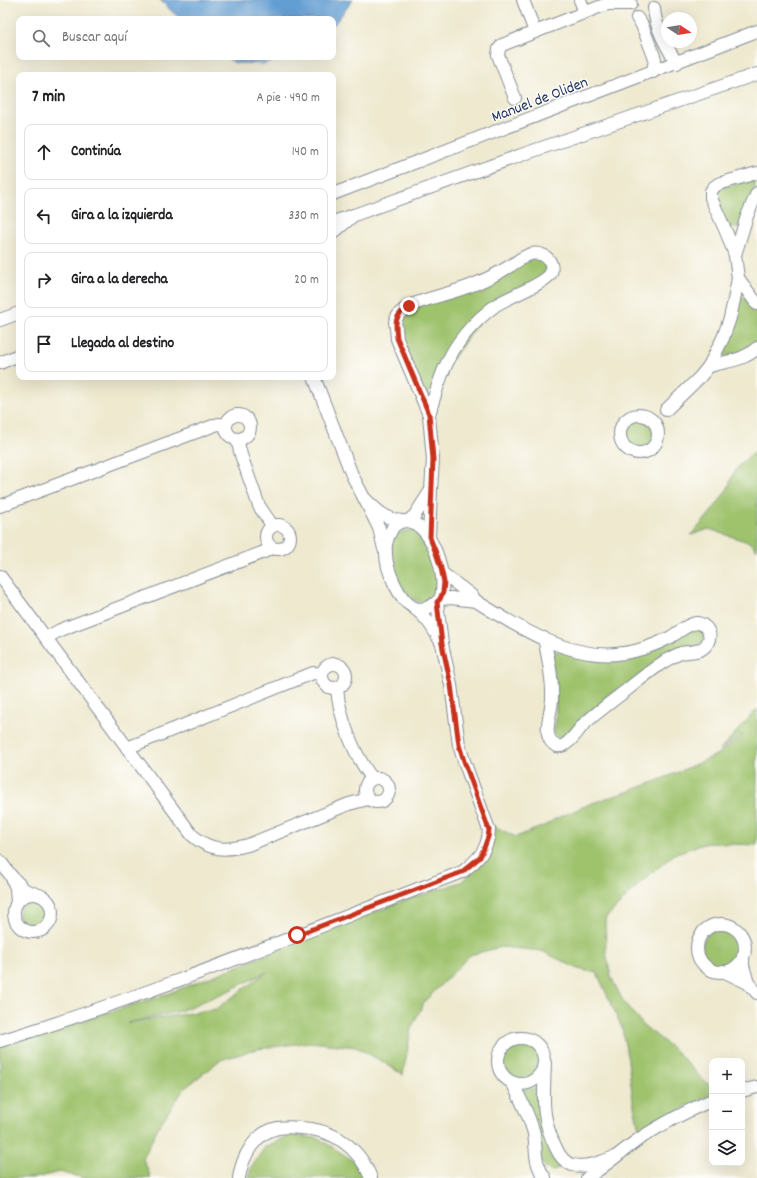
<!DOCTYPE html>
<html lang="es">
<head>
<meta charset="utf-8">
<style>
	body { margin:0; font-family:Dekko,sans-serif; background:#f2f2f2; color:#202124 }
	.controls { position:absolute; right:12px; bottom:12px; display:grid; overflow:hidden; border-radius:8px; box-shadow:0 4px 16px #0002 }
	.controls button { width:36px; height:36px; display:grid; place-items:center; padding:0; border:0; border-bottom:1px solid #e0e0e0; background:#fff; color:#202124; font:20px sans-serif }
	.compass { position:absolute; left:661px; top:12px; width:36px; height:36px; border-radius:50%; background:#fff; box-shadow:0 4px 16px #0002; rotate:102deg }
	.stop { position:absolute; width:12px; height:12px; margin:-9px; border:3px solid #c8321e; border-radius:50%; background:#fff }
	.stop.end { background:#c8321e; border-color:#fff; box-shadow:0 1px 4px #0008 }
	.list { margin:0; padding:0; list-style:none }
	h2 { display:flex; justify-content:space-between; align-items:center; height:52px; margin:0; padding:0 16px; font-size:17px }
	h2 small { font-size:13px; font-weight:400; color:#757577 }
	.list li { display:grid; grid-template-columns:26px 1fr auto; gap:12px; align-items:center; box-sizing:border-box; height:56px; margin:0 8px 8px; padding:0 8px; border:1px solid #e0e0e0; border-radius:8px }
	.list b { display:block; font-size:15px; white-space:nowrap }
	.list em { font-size:13px; font-style:normal; color:#757577 }
	.icon { flex:none; width:22px; height:22px; fill:none; stroke:currentColor; stroke-width:2; stroke-linecap:round; stroke-linejoin:round }
	.map { position:relative; flex:none; width:757px; height:1178px; overflow:hidden }
	.search { position:absolute; background:#fff; box-shadow:0 4px 16px #0002; left:16px; top:16px; width:320px; height:44px; display:flex; align-items:center; gap:10px; box-sizing:border-box; padding:0 14px; border-radius:8px; color:#757577; font-size:15px }
	.panel { position:absolute; background:#fff; box-shadow:0 4px 16px #0002; left:16px; top:72px; width:320px; height:308px; border-radius:8px }
	.map>svg:first-child { display:block }
	.green { fill:#9fc36d; stroke:#5d7966; fill-rule:evenodd }
	.water { fill:#649ed3; stroke:#406698 }
	.lines { fill:none; stroke-linecap:round; stroke-linejoin:round }
	.minor-casing { stroke:#848c96; stroke-width:14 }
	.minor { stroke:#fff; stroke-width:12 }
	.route { stroke:#c8321e; stroke-width:5 }
	.labels { text-anchor:middle; stroke-width:3; stroke-linejoin:round; paint-order:stroke }
	.street-label { font-size:16px; fill:#1b2f5e; stroke:#fdfcf7 }
</style>
</head>
<body>
<div class="map">
<svg width="757" height="1178" viewBox="0 0 757 1178">
	<rect width="100%" height="100%" fill="#fdfcf7"/>
	<filter id="ink" filterUnits="userSpaceOnUse"><feTurbulence type="fractalNoise" baseFrequency=".025" numOctaves="2"/><feDisplacementMap in="SourceGraphic" scale="8" xChannelSelector="R" yChannelSelector="G"/><feConvolveMatrix kernelMatrix="1 2 1 2 8 2 1 2 1" color-interpolation-filters="sRGB"/></filter>
	<filter id="wash" filterUnits="userSpaceOnUse"><feTurbulence type="fractalNoise" baseFrequency=".012" numOctaves="4" result="noise"/><feDisplacementMap in="SourceGraphic" scale="16" xChannelSelector="R" yChannelSelector="G"/><feGaussianBlur stdDeviation="0.9" result="paint"/><feColorMatrix in="noise" values="0 0 0 0 0 0 0 0 0 0 0 0 0 0 0 0 0 1.4 0 .05"/><feComposite in="paint" operator="in"/></filter>
	<g filter="url(#wash)">
		<rect width="100%" height="100%" fill="#eee9cf"/>
		<g class="green">
			<polygon points="753,180 755,184 755,189 737,228 733,228 729,226 717,204 716,189"/>
			<polygon points="535,257 543,259 547,265 545,272 538,280 491,304 431,390 427,395 424,395 400,337 399,320 406,312"/>
			<polygon points="742,295 752,305 757,314 757,340 747,351 721,357 721,353 739,297"/>
			<circle cx="639" cy="434" r="15"/>
			<path d="M 757,450 L 757,550 L 751,543 L 709,529 L 691,535 C 704,521 716,507 726,491 C 729,487 730,482 732,477 C 737,466 747,457 757,450 Z"/>
			<path d="M 412,530 C 416,533 421,536 423,540 C 433,554 445,583 431,597 C 428,601 423,603 418,601 C 408,599 401,589 397,580 C 395,577 395,572 394,568 C 392,558 387,545 395,536 C 400,531 406,531 412,530 Z"/>
			<path d="M 693,628 L 700,630 L 704,633 L 704,642 L 687,648 L 563,742 L 556,739 L 554,730 L 556,721 L 556,685 L 551,657 L 553,651 C 568,652 581,658 595,660 C 632,665 661,644 693,628 Z"/>
			<path d="M 757,709 L 757,845 L 707,843 L 676,853 L 642,881 L 605,919 L 606,952 L 611,977 L 623,1001 L 643,1025 L 677,1052 L 703,1080 L 712,1087 L 712,1094 L 683,1108 L 640,1134 L 633,1100 L 628,1061 L 622,1028 L 597,973 L 578,969 L 542,951 L 501,947 L 470,955 L 424,1002 L 411,1029 L 403,1075 L 385,1063 L 356,1047 L 310,1042 L 258,1049 L 220,1060 L 184,1089 L 158,1127 L 143,1159 L 151,1178 L 84,1178 L 59,1172 L 36,1178 L 0,1178 L 0,1047 L 167,994 L 403,901 L 461,882 L 484,862 L 493,842 L 494,826 L 516,837 L 546,825 L 555,819 L 592,803 L 630,791 L 674,774 L 716,755 L 743,735 L 740,735 L 720,750 ZM 267,972 L 216,1009 L 127,1023 L 180,1011 L 228,991 Z"/>
			<circle cx="34" cy="913" r="15"/>
			<circle cx="721" cy="948" r="19"/>
			<circle cx="521" cy="1061" r="19"/>
			<polygon points="537,1087 538,1109 541,1126 560,1167 553,1171 546,1169 542,1163 520,1089 532,1089"/>
			<polygon points="290,1135 318,1138 354,1161 364,1178 249,1178 251,1167 265,1147"/>
		</g>
		<g class="water">
			<polygon points="160,0 353,0 333,26 333,19 180,19"/>
			<polygon points="225,57 290,57 263,64 235,63"/>
		</g>
	</g>
	<g filter="url(#ink)">
		<g class="lines">
			<g class="minor-casing">
				<g id="minor">
					<polyline points="523,0 535,32"/>
					<polyline points="580,0 585,12"/>
					<path d="M 654,8 C 655,26 667,48 677,63"/>
					<polyline points="637,18 642,25 655,59 653,72"/>
					<polyline points="515,98 498,55 499,49 502,45 599,7 608,4 631,4"/>
					<polyline points="333,194 757,31"/>
					<polyline points="354,215 524,154 757,74"/>
					<polyline points="333,222 354,215 333,233"/>
					<polyline points="735,255 747,216 757,193"/>
					<polyline points="738,278 757,304"/>
					<polyline points="0,320 19,313"/>
					<polyline points="0,363 19,355"/>
					<path d="M 709,366 C 727,361 743,361 757,348"/>
					<polyline points="314,377 352,475 364,498"/>
					<polyline points="666,410 700,377 709,366 723,338 730,318 734,300 738,278 735,255 727,234 711,198 711,191 714,187 718,184 757,173"/>
					<circle cx="238" cy="427" r="12"/>
					<path d="M 429,415 C 434,397 439,379 447,363 C 457,340 476,320 496,305 C 508,297 545,284 551,273 C 552,270 552,268 551,264 C 548,256 540,252 531,254 C 523,256 517,262 510,266 C 499,273 487,279 475,284 C 454,293 430,297 409,306 L 400,313 L 397,317 L 395,322 L 396,328 L 397,339 L 429,415 L 433,459 L 431,490"/>
					<circle cx="639" cy="434" r="19"/>
					<polyline points="237,439 241,455 259,506 272,525"/>
					<polyline points="0,506 218,424 226,425"/>
					<polyline points="408,521 415,515 431,490 429,538"/>
					<circle cx="278" cy="537" r="12"/>
					<path d="M 384,549 L 379,528 L 364,498 C 377,510 383,518 401,521"/>
					<path d="M 0,576 L 192,835 C 210,851 225,851 248,845 L 349,804 L 368,799"/>
					<path d="M 440,599 C 449,578 432,521 405,521 C 399,522 393,525 391,531 C 387,538 385,547 386,554 C 386,569 399,600 413,607 C 423,612 433,606 440,599 L 451,598 L 476,601 L 471,595 L 442,573"/>
					<path d="M 476,601 C 517,627 573,662 624,653 C 640,651 655,645 669,638 C 678,633 687,624 696,623 C 702,623 708,628 709,633 C 710,636 709,640 708,642 C 703,653 691,651 681,653 C 676,655 670,658 665,661 C 651,670 638,681 624,692 C 611,702 596,713 584,724 C 578,730 567,749 557,746 C 552,744 549,739 548,734 C 546,724 552,709 552,698 C 553,679 548,658 544,638"/>
					<path d="M 414,608 C 427,617 434,630 442,644 L 437,602"/>
					<polyline points="46,638 60,630 264,552 272,548"/>
					<circle cx="334" cy="676" r="12"/>
					<path d="M 337,688 C 339,717 354,755 372,778"/>
					<polyline points="127,748 313,673 322,674"/>
					<circle cx="377" cy="790" r="12"/>
					<polyline points="0,861 11,876"/>
					<circle cx="33" cy="913" r="19"/>
					<polyline points="17,902 16,888 11,876 25,890 36,894"/>
					<circle cx="721" cy="948" r="24"/>
					<polyline points="723,971 748,983 743,966 743,956"/>
					<polyline points="748,983 757,993"/>
					<circle cx="521" cy="1061" r="23"/>
					<path d="M 0,1041 C 157,993 309,930 462,872 C 478,860 488,850 489,830 L 464,761 L 459,745 L 451,685 L 442,644"/>
					<path d="M 545,1063 C 544,1097 540,1116 556,1148 C 559,1155 564,1162 572,1165 C 587,1168 601,1162 614,1157"/>
					<path d="M 512,1082 C 520,1099 530,1116 534,1134 C 537,1152 533,1161 545,1178"/>
					<polyline points="742,1091 757,1087"/>
					<path d="M 239,1178 C 242,1157 255,1132 278,1128 C 285,1127 293,1127 300,1128 C 333,1129 359,1147 371,1178"/>
					<path d="M 587,1178 C 605,1166 621,1152 639,1139 C 662,1124 687,1111 712,1100"/>
				</g>
			</g>
			<use href="#minor" class="minor"/>
		</g>
	</g>
	<g class="lines" filter="url(#ink)">
		<path class="route" d="M 297,935 L 462,872 L 480,857 L 484,848 L 488,837 L 489,830 L 464,761 L 459,745 L 451,685 L 442,644 L 437,602 L 440,599 L 443,592 L 444,582 L 441,568 L 436,553 L 430,538 L 433,459 L 429,414 L 397,338 C 395,322 394,316 409,306"/>
	</g>
	<g class="labels">
		<g class="street-label">
			<text transform="translate(539 98) rotate(-21)" y="6">Manuel de Oliden</text>
		</g>
	</g>
</svg>
<div class="controls">
<button>+</button>
<button>−</button>
<button><svg class="icon" aria-label="layers" viewBox="0 0 24 24"><path d="M12 4l9 5-9 5-9-5zM3 14l9 5 9-5"/></svg></button>
</div>
<svg class="compass" viewBox="-18 -18 36 36"><path d="M0-13l5 13h-10z" fill="#e53935"/><path d="M0 13l5-13h-10z" fill="#757577"/></svg>
<div class="stop" style="left:297px;top:935px"></div>
<div class="stop end" style="left:409px;top:306px"></div>
<div class="search"><svg class="icon" aria-label="search" viewBox="0 0 24 24"><circle cx="10" cy="10" r="6"/><path d="M15 15l6 6"/></svg>Buscar aquí</div>
<section class="panel">
<h2>7 min<small>A pie · 490 m</small></h2>
<ul class="list">
<li><svg class="icon" aria-label="ahead" viewBox="0 0 24 24"><path d="M12 20V5M6 11l6-6 6 6"/></svg><div><b>Continúa</b></div><em>140 m</em></li>
<li><svg class="icon" aria-label="left" viewBox="0 0 24 24"><path d="M17 20v-9H6M10 6l-5 5 5 5"/></svg><div><b>Gira a la izquierda</b></div><em>330 m</em></li>
<li><svg class="icon" aria-label="right" viewBox="0 0 24 24"><path d="M7 20v-9h11M14 6l5 5-5 5"/></svg><div><b>Gira a la derecha</b></div><em>20 m</em></li>
<li><svg class="icon" aria-label="arrive" viewBox="0 0 24 24"><path d="M6 21V4h12l-3 4 3 4H6"/></svg><div><b>Llegada al destino</b></div></li>
</ul>
</section>
</div>
</body>
</html>
